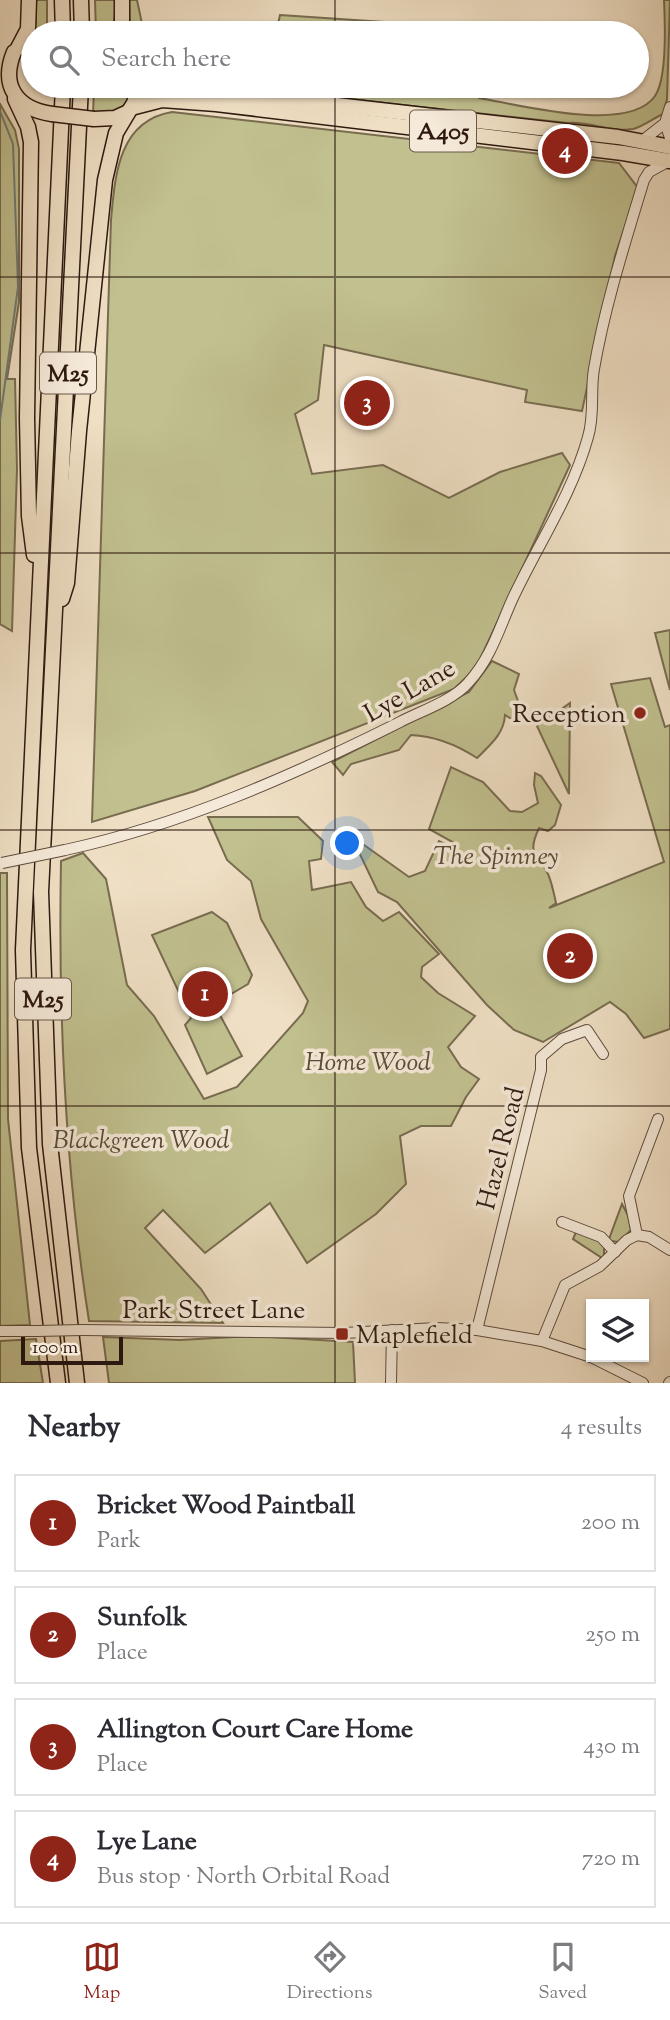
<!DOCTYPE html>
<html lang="en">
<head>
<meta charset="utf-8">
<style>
	body { margin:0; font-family:"Sorts Mill Goudy",serif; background:#f7f7f7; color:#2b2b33 }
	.controls { position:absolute; right:21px; bottom:21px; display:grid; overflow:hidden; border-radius:0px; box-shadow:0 2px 5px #0004 }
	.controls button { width:63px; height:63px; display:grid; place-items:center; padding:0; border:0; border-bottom:2px solid #e1e1e2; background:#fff; color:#2b2b33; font:35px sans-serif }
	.scale { position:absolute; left:21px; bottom:18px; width:102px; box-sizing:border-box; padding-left:7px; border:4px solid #2e1910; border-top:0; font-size:19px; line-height:24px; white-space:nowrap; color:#2e1910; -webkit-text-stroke:5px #f5ead9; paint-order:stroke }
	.you { position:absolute; left:348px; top:844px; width:24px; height:24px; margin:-18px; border:5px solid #fff; border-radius:50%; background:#1a73e8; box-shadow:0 0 0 10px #1a73e833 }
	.badge { display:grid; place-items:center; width:46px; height:46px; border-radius:50%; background:#8f2418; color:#fff; font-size:23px; font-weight:700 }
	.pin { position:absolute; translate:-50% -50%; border:4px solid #fff; box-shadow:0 2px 7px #0006 }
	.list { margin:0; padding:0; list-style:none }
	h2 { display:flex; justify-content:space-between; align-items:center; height:91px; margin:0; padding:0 28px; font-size:30px }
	h2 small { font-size:23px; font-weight:400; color:#7c7c81 }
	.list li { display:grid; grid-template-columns:46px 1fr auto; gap:21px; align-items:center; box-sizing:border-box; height:98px; margin:0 14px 14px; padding:0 14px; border:2px solid #e1e1e2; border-radius:0px }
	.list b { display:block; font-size:26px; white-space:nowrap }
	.list p { margin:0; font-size:23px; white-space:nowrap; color:#7c7c81 }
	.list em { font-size:23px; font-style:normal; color:#7c7c81 }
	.icon { flex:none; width:38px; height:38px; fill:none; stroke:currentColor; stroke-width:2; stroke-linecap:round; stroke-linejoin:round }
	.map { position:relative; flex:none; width:670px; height:1383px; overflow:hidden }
	.search { position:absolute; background:#fff; box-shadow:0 2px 5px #0004; left:21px; right:21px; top:21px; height:77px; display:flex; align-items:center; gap:18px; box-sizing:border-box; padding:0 24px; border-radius:38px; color:#7c7c81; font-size:26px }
	.sheet { height:539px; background:#fff }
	nav { display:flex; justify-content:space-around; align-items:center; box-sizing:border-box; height:98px; border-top:2px solid #e1e1e2; background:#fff; font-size:19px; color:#7c7c81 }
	nav a { display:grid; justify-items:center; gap:4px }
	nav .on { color:#8f2418 }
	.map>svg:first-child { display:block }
	.green { fill:#c1c08f; stroke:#786c50; stroke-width:2 }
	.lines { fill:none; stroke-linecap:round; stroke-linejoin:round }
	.stream { stroke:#6f7b76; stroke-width:2 }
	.minor-casing { stroke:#5e4a3d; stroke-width:12 }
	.highway-casing { stroke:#2e1910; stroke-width:17 }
	.minor { stroke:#f5ead9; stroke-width:10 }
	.highway { stroke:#efdfc4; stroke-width:14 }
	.minor-bridge-casing { stroke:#5e4a3d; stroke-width:12; stroke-linecap:butt }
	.highway-bridge-casing { stroke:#2e1910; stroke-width:17; stroke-linecap:butt }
	.minor-bridge { stroke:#f5ead9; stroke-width:10 }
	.highway-bridge { stroke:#efdfc4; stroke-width:14 }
	.grid { fill:none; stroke:#2e1910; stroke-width:2; stroke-opacity:0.55 }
	.poi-dot { fill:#8f2418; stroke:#f5ead9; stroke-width:2.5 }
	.labels { text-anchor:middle; stroke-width:7; stroke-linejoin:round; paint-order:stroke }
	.shield { fill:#f5ead9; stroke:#6a584c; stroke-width:2 }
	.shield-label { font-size:24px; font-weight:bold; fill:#2e1910 }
	.street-label { font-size:26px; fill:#2e1910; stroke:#f5ead9 }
	.poi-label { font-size:26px; fill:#2e1910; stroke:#f5ead9; text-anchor:end }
	.park-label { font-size:26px; font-style:italic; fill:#5a4b36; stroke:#f5ead9 }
</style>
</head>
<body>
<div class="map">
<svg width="670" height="1383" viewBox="0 0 670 1383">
	<rect width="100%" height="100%" fill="#efdfc4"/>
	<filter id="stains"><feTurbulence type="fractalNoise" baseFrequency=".00286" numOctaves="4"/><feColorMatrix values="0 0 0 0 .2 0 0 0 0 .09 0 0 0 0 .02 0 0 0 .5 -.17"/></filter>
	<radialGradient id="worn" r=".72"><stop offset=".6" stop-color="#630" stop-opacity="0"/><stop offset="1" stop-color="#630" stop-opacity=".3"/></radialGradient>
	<g class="green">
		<polygon points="35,0 47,0 47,32 32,35 36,22"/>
		<polygon points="95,0 116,0 113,33 96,33"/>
		<polygon points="129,0 137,0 144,33 130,33"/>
		<path d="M 664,0 L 670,0 L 667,99 L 663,114 C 654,118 642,127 633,129 C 611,133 591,121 568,123 L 230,86 L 480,86 L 479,98 C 520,105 629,134 655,96 C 667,79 665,21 664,0 Z"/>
		<polygon points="280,15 459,27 479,33 276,33"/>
		<path d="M 94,86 L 135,86 C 129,110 115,112 93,116 Z"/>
		<polygon points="0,104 15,130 19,149 19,302 7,379 15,379 17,469 12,631 0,624"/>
		<path d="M 172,112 L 619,163 L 638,188 L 615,256 L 582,411 L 525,402 L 527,390 L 324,345 L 318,400 L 295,414 L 312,474 L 383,465 L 449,498 L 500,472 L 562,453 L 570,465 L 476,668 L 454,689 L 195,791 L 92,822 L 111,220 C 115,176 118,121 172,112 Z"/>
		<polygon points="670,630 670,690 655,633"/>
		<path d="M 492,661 L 519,674 L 514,690 L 523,715 L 516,722 L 505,715 C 504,734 490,745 477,758 C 457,745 435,736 411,735 L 399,750 L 351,764 L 343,775 L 332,762 L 469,692 Z"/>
		<path d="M 650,678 L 665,727 L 670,725 L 670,1029 L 644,1038 L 626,1014 L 610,1002 L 543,1042 L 514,1030 L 487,1005 L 397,902 L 378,892 L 356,846 L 335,837 L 343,830 L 409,877 L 425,871 L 439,841 L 458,850 L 458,845 L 429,829 L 451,767 L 483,782 L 510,811 L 522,812 L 538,803 L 534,785 L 535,773 L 541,776 L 561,805 L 555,825 L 548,831 L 539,828 C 526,856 538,852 548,874 C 552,883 554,894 556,903 L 549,908 L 664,862 L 611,684 Z"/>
		<polygon points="570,703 569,794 537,726"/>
		<path d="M 208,817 L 298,817 L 323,841 L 321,859 L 309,861 L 312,890 L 351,882 L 366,907 L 383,921 L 399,912 L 439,954 L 422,967 L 421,977 L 438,993 L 475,1016 L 448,1047 L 461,1067 L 479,1079 L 466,1097 L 451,1126 L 421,1126 L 400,1136 L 406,1184 L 376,1214 L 307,1263 L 270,1203 L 205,1253 L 163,1210 L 145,1228 L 201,1289 L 223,1323 L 89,1321 C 65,1168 58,1016 61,861 L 83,853 L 106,879 L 127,985 L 154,1016 L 204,1099 L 237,1087 L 303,1013 L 308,1001 L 261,919 L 251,881 L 227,860 Z"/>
		<polygon points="0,873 7,873 8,1119 30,1325 0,1326"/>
		<polygon points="212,912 227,923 252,975 248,984 214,1004 242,1056 207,1074 185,1025 191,1018 152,935"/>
		<polygon points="622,1204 630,1219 631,1230 619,1242 611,1241 609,1239"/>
		<polygon points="576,1232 599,1241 604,1247 604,1256 602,1258 573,1239"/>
		<polygon points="252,1336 353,1342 355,1383 109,1383 103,1337 180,1340"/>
		<polygon points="36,1339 43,1383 0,1383 0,1341"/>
	</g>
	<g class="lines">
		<polyline class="stream" points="0,111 13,144 18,287 0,420"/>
		<g class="minor-casing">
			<g id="minor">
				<polyline points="665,123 670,138"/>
				<polyline points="642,141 665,123 670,107"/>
				<path d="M 65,850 C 181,825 294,775 400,722 C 421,711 452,701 468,683 C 491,658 499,629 512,600 C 537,546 572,495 588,437 C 595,414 590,392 594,369 C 605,305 625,243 644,180 L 649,172 L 669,161"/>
				<polyline points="562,1222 601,1237 615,1252"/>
				<polyline points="637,1235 629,1196 658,1119"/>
				<polyline points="82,1330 344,1333 437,1328 477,1330 542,1341 591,1357"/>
				<polyline points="477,1330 541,1070 541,1057 562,1039 587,1030 603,1054"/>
				<polyline points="0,1331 37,1331"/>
				<polyline points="542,1341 565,1285 600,1266 627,1240 637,1235 649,1237 670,1250"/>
				<polyline points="591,1357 643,1383"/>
				<polyline points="391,1383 392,1330"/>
				<polyline points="669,1383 670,1382"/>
			</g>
		</g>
		<g class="highway-casing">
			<g id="highway">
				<polyline points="62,0 63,33"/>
				<polyline points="81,0 82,33"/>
				<polyline points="122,33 122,0"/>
				<polyline points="18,48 28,29 29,0"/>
				<path d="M 14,52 C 0,86 17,109 52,114"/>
				<polyline points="169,86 618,137 670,147"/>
				<polyline points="15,99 28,127 31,142 27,418 29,516 34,555"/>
				<polyline points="131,108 162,100 216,104 623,153 670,161"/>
				<polyline points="94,119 115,118 128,112"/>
				<polyline points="62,599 67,583 79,431 105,180 116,133 134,103 139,86"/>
				<polyline points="58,1383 29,1148 23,950 63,86"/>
				<polyline points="77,1383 50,1144 41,892 81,86"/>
			</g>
		</g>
		<use href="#minor" class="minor"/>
		<use href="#highway" class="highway"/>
		<g class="minor-bridge-casing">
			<g id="minor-bridge">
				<polyline points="2,863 65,850"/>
				<polyline points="37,1331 82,1330"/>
			</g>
		</g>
		<g class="highway-bridge-casing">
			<polyline id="highway-bridge" points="52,114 94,119"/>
		</g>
		<use href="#minor-bridge" class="minor-bridge"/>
		<use href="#highway-bridge" class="highway-bridge"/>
	</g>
	<path class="grid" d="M 335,0 L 335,33M 335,86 L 335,1383M 0,277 L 670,277M 0,553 L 670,553M 0,830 L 670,830M 0,1106 L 670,1106"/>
	<g class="poi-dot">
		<circle cx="640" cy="713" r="7"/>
		<rect x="335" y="1327" width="14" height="14" rx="3.5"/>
	</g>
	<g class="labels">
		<g class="shield">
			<rect x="410" y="110.5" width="66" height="41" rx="5"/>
			<rect x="40" y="352.5" width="56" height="41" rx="5"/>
			<rect x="15" y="978.5" width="56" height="41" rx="5"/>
		</g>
		<g class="shield-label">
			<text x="443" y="139">A405</text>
			<text x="68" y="381">M25</text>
			<text x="43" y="1007">M25</text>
		</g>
		<g class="street-label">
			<text transform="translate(409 690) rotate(-30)" y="9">Lye Lane</text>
			<text transform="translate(500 1148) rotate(-76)" y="9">Hazel Road</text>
			<text x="214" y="1318">Park Street Lane</text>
		</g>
		<g class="poi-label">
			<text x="626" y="722">Reception</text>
			<text x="356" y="1343" text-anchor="start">Maplefield</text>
		</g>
		<g class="park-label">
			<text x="496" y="864">The Spinney</text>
			<text x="368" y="1070">Home Wood</text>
			<text x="141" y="1148">Blackgreen Wood</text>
		</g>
	</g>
	<rect width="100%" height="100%" filter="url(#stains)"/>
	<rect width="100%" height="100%" fill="url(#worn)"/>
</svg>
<div class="controls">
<button><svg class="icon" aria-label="layers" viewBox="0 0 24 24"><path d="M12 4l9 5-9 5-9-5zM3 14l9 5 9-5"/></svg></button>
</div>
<div class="scale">100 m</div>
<div class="you"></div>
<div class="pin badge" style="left:205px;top:994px">1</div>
<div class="pin badge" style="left:570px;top:956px">2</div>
<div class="pin badge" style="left:367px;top:403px">3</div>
<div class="pin badge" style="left:565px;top:151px">4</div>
<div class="search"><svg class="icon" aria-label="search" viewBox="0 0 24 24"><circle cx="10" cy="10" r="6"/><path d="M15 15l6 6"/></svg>Search here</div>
</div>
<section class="sheet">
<h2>Nearby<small>4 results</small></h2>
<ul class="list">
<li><span class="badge">1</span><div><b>Bricket Wood Paintball</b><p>Park</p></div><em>200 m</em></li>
<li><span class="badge">2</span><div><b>Sunfolk</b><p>Place</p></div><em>250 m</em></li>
<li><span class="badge">3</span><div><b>Allington Court Care Home</b><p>Place</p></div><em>430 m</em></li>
<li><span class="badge">4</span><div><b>Lye Lane</b><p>Bus stop · North Orbital Road</p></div><em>720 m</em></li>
</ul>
</section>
<nav>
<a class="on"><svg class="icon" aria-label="map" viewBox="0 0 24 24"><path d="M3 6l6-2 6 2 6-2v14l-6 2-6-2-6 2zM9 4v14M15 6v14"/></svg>Map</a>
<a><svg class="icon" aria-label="directions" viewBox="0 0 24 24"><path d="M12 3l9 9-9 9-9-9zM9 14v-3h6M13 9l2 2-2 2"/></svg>Directions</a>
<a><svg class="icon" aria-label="saved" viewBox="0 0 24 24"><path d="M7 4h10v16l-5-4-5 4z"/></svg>Saved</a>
</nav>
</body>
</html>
